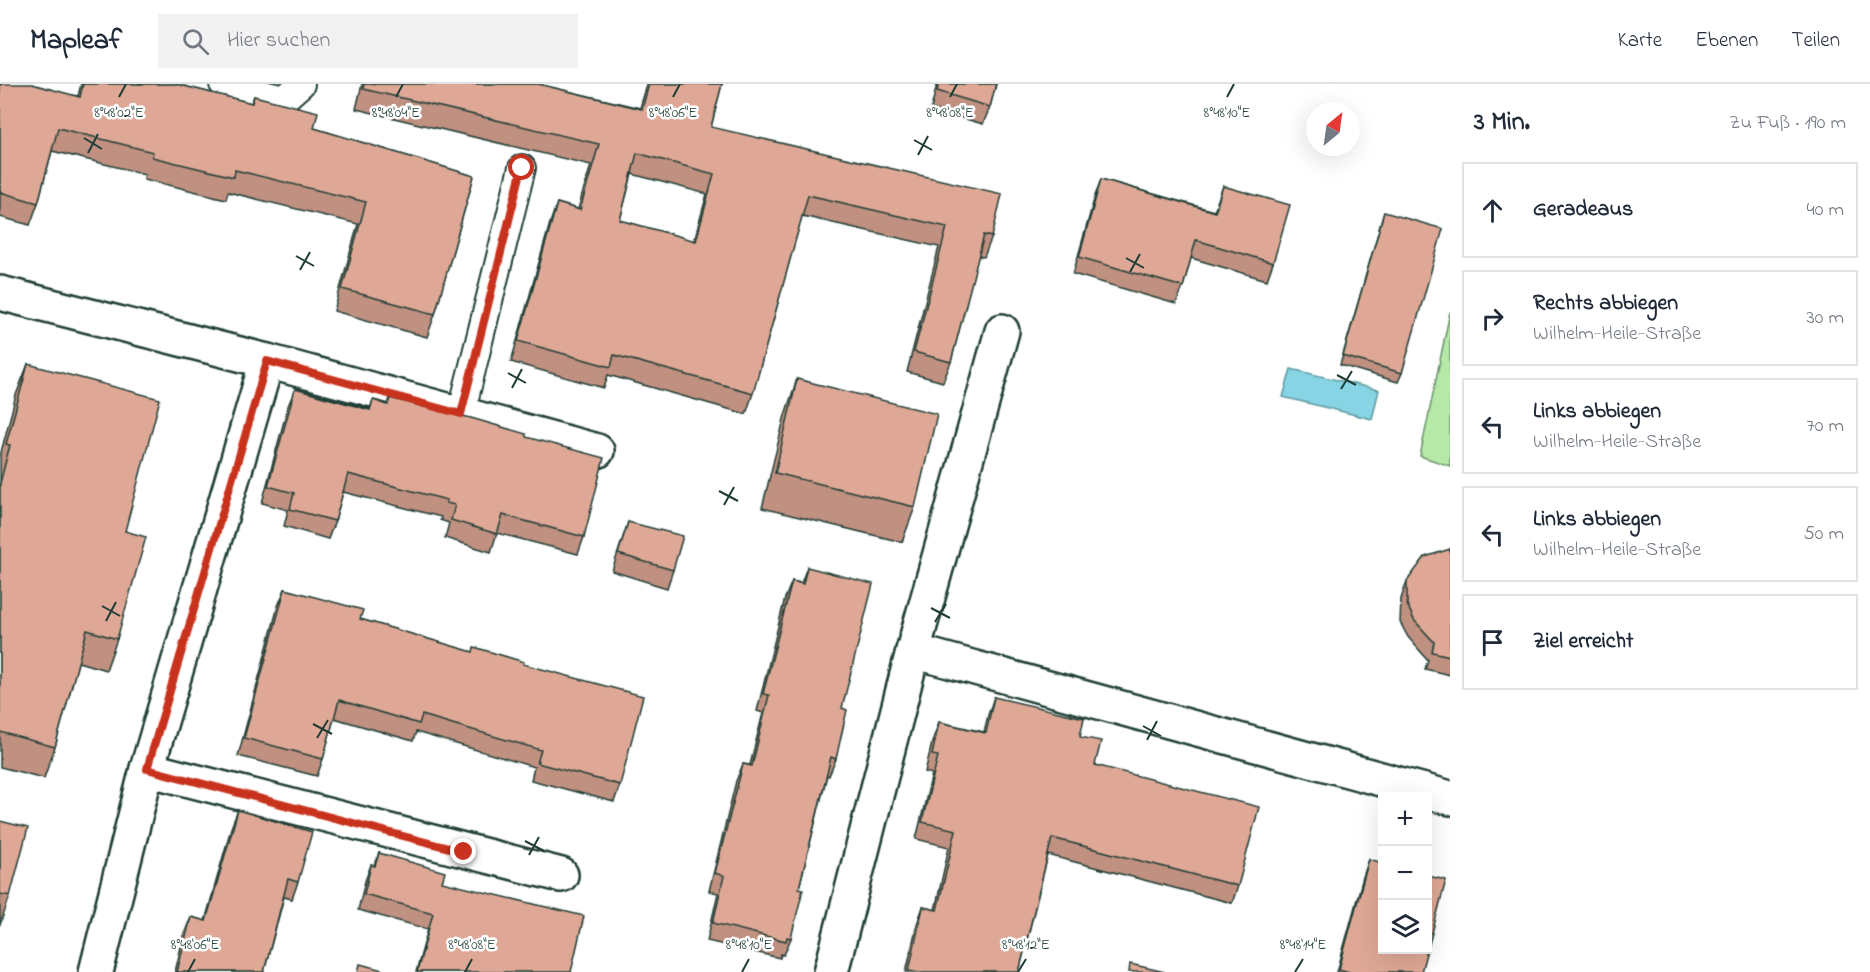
<!DOCTYPE html>
<html lang="de">
<head>
<meta charset="utf-8">
<style>
	body { margin:0; font-family:"Indie Flower",sans-serif; background:#f2f2f3; color:#1f2937 }
	.controls { position:absolute; right:18px; bottom:18px; display:grid; overflow:hidden; border-radius:0px; box-shadow:0 6px 24px #0002 }
	.controls button { width:54px; height:54px; display:grid; place-items:center; padding:0; border:0; border-bottom:2px solid #e0e1e3; background:#fff; color:#1f2937; font:30px sans-serif }
	.compass { position:absolute; left:1306px; top:18px; width:54px; height:54px; border-radius:50%; background:#fff; box-shadow:0 6px 24px #0002; rotate:29deg }
	.stop { position:absolute; width:18px; height:18px; margin:-14px; border:4px solid #c8321e; border-radius:50%; background:#fff }
	.stop.end { background:#c8321e; border-color:#fff; box-shadow:0 2px 6px #0008 }
	.list { margin:0; padding:0; list-style:none }
	h2 { display:flex; justify-content:space-between; align-items:center; height:78px; margin:0; padding:0 24px; font-size:26px }
	h2 small { font-size:20px; font-weight:400; color:#747a83 }
	.list li { display:grid; grid-template-columns:39px 1fr auto; gap:18px; align-items:center; box-sizing:border-box; height:96px; margin:0 12px 12px; padding:0 12px; border:2px solid #e0e1e3; border-radius:0px }
	.list b { display:block; font-size:22px; white-space:nowrap }
	.list p { margin:0; font-size:20px; white-space:nowrap; color:#747a83 }
	.list em { font-size:20px; font-style:normal; color:#747a83 }
	.icon { flex:none; width:33px; height:33px; fill:none; stroke:currentColor; stroke-width:2; stroke-linecap:round; stroke-linejoin:round }
	.map { position:relative; flex:none; width:1450px; height:888px; overflow:hidden }
	header { display:flex; align-items:center; gap:36px; box-sizing:border-box; height:84px; padding:0 30px; background:#fff; border-bottom:2px solid #e0e1e3 }
	header strong { font-size:28px }
	nav { display:flex; gap:33px; margin-inline-start:auto; font-size:21px }
	.search { width:420px; height:54px; background:#f2f2f3; display:flex; align-items:center; gap:15px; box-sizing:border-box; padding:0 21px; border-radius:0px; color:#747a83; font-size:22px }
	main { display:flex }
	aside { flex:1; background:#fff }
	.map>svg:first-child { display:block }
	.green { fill:#b6e8a8; stroke:#6a926e; stroke-width:1.5 }
	.water { fill:#87d4e5; stroke:#5d989e; stroke-width:1.5 }
	.lines { fill:none; stroke-linecap:round; stroke-linejoin:round }
	.lane-casing { stroke:#1f3d34; stroke-width:30 }
	.street-casing { stroke:#1f3d34; stroke-width:38 }
	.lane { stroke:#fff; stroke-width:26 }
	.street { stroke:#fff; stroke-width:33 }
	.wall { fill:#c09081; stroke:#1f3d34; stroke-width:1.5; fill-rule:evenodd }
	.building { fill:#dfa896; stroke:#1f3d34; stroke-width:1.5; fill-rule:evenodd }
	.route { stroke:#c8321e; stroke-width:8 }
	.ticks { fill:none; stroke:#1f3d34; stroke-width:2 }
	.ticks-label { font-size:15px; text-anchor:middle; fill:#1f3d34; stroke:#fff; stroke-width:5; stroke-linejoin:round; paint-order:stroke }
</style>
</head>
<body>
<header>
<strong>Mapleaf</strong>
<div class="search"><svg class="icon" aria-label="search" viewBox="0 0 24 24"><circle cx="10" cy="10" r="6"/><path d="M15 15l6 6"/></svg>Hier suchen</div>
<nav><a>Karte</a><a>Ebenen</a><a>Teilen</a></nav>
</header>
<main>
<div class="map">
<svg width="1450" height="888" viewBox="0 0 1450 888">
	<rect width="100%" height="100%" fill="#fff"/>
	<filter id="ink" filterUnits="userSpaceOnUse"><feTurbulence type="fractalNoise" baseFrequency=".0167" numOctaves="2"/><feDisplacementMap in="SourceGraphic" scale="12" xChannelSelector="R" yChannelSelector="G"/><feConvolveMatrix kernelMatrix="1 2 1 2 8 2 1 2 1" color-interpolation-filters="sRGB"/></filter>
	<g filter="url(#ink)">
		<polygon class="green" points="1450,228 1450,382 1420,372"/>
		<polygon class="water" points="1291,285 1379,306 1372,335 1283,313"/>
		<g class="lines">
			<g class="lane-casing">
				<g id="lane">
					<polyline points="223,0 284,15 301,0"/>
					<polyline points="461,330 522,84"/>
				</g>
			</g>
			<g class="street-casing">
				<g id="street">
					<polyline points="0,209 267,277 147,685 96,888"/>
					<polyline points="267,277 597,367"/>
					<polyline points="913,567 1450,714"/>
					<polyline points="147,685 561,791"/>
					<polyline points="831,888 913,567 1002,247"/>
				</g>
			</g>
			<use href="#lane" class="lane"/>
			<use href="#street" class="street"/>
		</g>
		<g class="wall">
			<polygon points="0,0 78,12 81,0 176,0 251,19 254,12 314,44 474,92 435,230 427,253 334,227 358,140 228,108 226,115 144,95 145,90 52,67 38,119 30,141 0,133"/>
			<path d="M 362,0 L 538,0 L 640,24 L 647,0 L 722,0 L 711,43 L 992,153 L 984,173 L 978,172 L 951,278 L 943,298 L 907,288 L 939,163 L 802,132 L 753,309 L 746,330 L 608,291 L 604,304 L 511,278 L 550,139 L 557,119 L 578,125 L 591,81 L 356,25 ZM 632,90 L 707,110 L 694,157 L 620,136 Z"/>
			<polygon points="937,0 996,0 990,23 983,40 931,25"/>
			<polygon points="1101,95 1214,127 1223,102 1273,179 1267,196 1191,174 1183,203 1176,220 1073,190 1095,112"/>
			<polygon points="1384,128 1402,289 1398,298 1340,281"/>
			<polygon points="28,280 125,447 117,555 106,586 78,578 55,663 44,694 0,683 0,372 16,311"/>
			<polygon points="797,295 915,423 902,458 762,424 785,331"/>
			<polygon points="295,305 370,325 373,316 526,353 584,453 578,470 497,449 491,468 445,454 449,439 440,436 441,433 343,408 335,437 328,455 284,442 288,426 262,419 288,322"/>
			<polygon points="628,438 673,486 667,504 612,487"/>
			<polygon points="1450,465 1450,591 1425,585 1428,576 1408,553 1400,538 1401,515 1407,497"/>
			<polygon points="807,483 842,624 836,675 829,692 827,691 799,804 791,854 784,871 781,870 780,874 707,857 718,809 709,807 736,697 743,680 750,681 763,629 757,627 785,514 792,497 801,499"/>
			<polygon points="285,505 360,535 472,568 523,580 620,701 614,718 531,696 534,683 416,648 413,657 334,634 323,675 317,692 238,672 278,522"/>
			<polygon points="994,613 1080,653 1095,681 1238,802 1232,819 1048,771 1019,888 906,888 917,840 923,823 935,826 949,763 916,755 932,690 925,688 933,655 939,638 984,648 988,631"/>
			<polygon points="238,726 298,798 292,815 284,813 264,888 175,888 184,850 191,833 205,837 231,744"/>
			<polygon points="0,737 10,812 0,841"/>
			<polygon points="379,769 442,798 571,888 416,888 428,845 358,826 365,797 371,781 374,782"/>
			<polygon points="1369,775 1421,888 1337,888 1363,793"/>
		</g>
		<g class="building">
			<polygon points="0,0 32,0 80,13 83,0 176,0 252,19 254,12 318,28 314,44 474,92 435,230 342,205 366,118 235,86 234,93 152,73 153,68 58,44 38,119 0,108"/>
			<path d="M 364,0 L 538,0 L 642,25 L 649,0 L 722,0 L 711,43 L 1002,110 L 992,153 L 984,151 L 951,278 L 914,268 L 947,143 L 808,111 L 753,309 L 614,271 L 611,283 L 518,257 L 557,119 L 580,126 L 599,60 L 363,5 ZM 637,69 L 714,90 L 696,157 L 620,136 Z"/>
			<polygon points="939,0 996,0 990,23 937,7"/>
			<polygon points="1101,95 1215,128 1223,102 1290,121 1273,179 1196,156 1183,203 1079,173"/>
			<polygon points="1384,128 1443,145 1402,289 1343,272"/>
			<polygon points="28,280 160,315 125,447 146,453 117,555 87,546 55,663 0,648 0,399 10,361 6,360"/>
			<polygon points="797,295 937,330 915,423 775,389"/>
			<polygon points="295,305 370,326 373,316 388,321 390,314 471,334 526,350 526,353 604,374 584,453 503,431 497,450 451,436 455,421 446,419 447,416 348,390 335,437 290,425 294,409 268,402"/>
			<polygon points="628,438 683,452 673,486 618,470"/>
			<polygon points="1450,465 1450,572 1432,568 1434,558 1414,536 1407,520 1407,497 1425,473"/>
			<polygon points="807,483 873,500 842,624 847,626 836,675 831,673 799,804 803,805 791,854 787,853 786,857 713,839 724,792 715,789 743,680 752,682 769,611 763,610 792,497 803,500"/>
			<polygon points="285,505 363,526 360,535 473,568 474,563 524,578 523,580 643,612 620,701 537,679 541,666 422,631 419,640 339,616 323,675 244,654"/>
			<polygon points="994,613 1084,634 1080,653 1101,657 1095,681 1259,723 1238,802 1052,754 1019,888 919,888 909,886 923,823 937,826 956,746 922,738 938,672 932,671 939,638 986,649"/>
			<polygon points="238,726 312,748 298,798 288,795 264,888 177,888 191,833 206,837"/>
			<polygon points="0,737 28,744 10,812 0,810"/>
			<polygon points="379,769 445,788 442,798 584,832 571,888 417,888 433,829 364,810 371,781 375,782"/>
			<polygon points="1369,775 1383,779 1383,866 1427,866 1421,888 1349,888 1339,885"/>
			<polygon points="1428,792 1446,796 1428,864"/>
			<polygon points="360,880 390,888 358,888"/>
			<polygon points="1130,880 1165,888 1129,888"/>
		</g>
	</g>
	<g class="lines" filter="url(#ink)">
		<polyline class="route" points="464,768 147,685 267,277 461,330 522,84"/>
	</g>
	<path class="ticks" d="M 119,13 L 126,0M 396,13 L 403,0M 673,13 L 680,0M 950,13 L 957,0M 1227,13 L 1234,0M 84,54 L 102,65M 914,56 L 932,66M 88,69 L 98,50M 918,71 L 928,52M 296,172 L 314,182M 1126,174 L 1144,184M 300,186 L 310,168M 1130,188 L 1140,170M 508,289 L 526,299M 1337,291 L 1356,301M 512,304 L 522,285M 1341,305 L 1352,287M 719,407 L 738,417M 724,421 L 734,403M 102,522 L 120,532M 931,524 L 950,534M 106,537 L 116,518M 935,538 L 946,520M 313,640 L 332,650M 1143,642 L 1161,652M 317,654 L 328,636M 1147,656 L 1157,637M 525,757 L 544,767M 529,771 L 539,753M 188,888 L 195,875M 465,888 L 472,875M 742,888 L 749,875M 1018,888 L 1026,875M 1295,888 L 1303,875"/>
	<g class="ticks-label">
		<text x="119" y="33">8°48'02"E</text>
		<text x="396" y="33">8°48'04"E</text>
		<text x="673" y="33">8°48'06"E</text>
		<text x="950" y="33">8°48'08"E</text>
		<text x="1227" y="33">8°48'10"E</text>
		<text x="195" y="865">8°48'06"E</text>
		<text x="472" y="865">8°48'08"E</text>
		<text x="749" y="865">8°48'10"E</text>
		<text x="1026" y="865">8°48'12"E</text>
		<text x="1303" y="865">8°48'14"E</text>
	</g>
</svg>
<div class="controls">
<button>+</button>
<button>−</button>
<button><svg class="icon" aria-label="layers" viewBox="0 0 24 24"><path d="M12 4l9 5-9 5-9-5zM3 14l9 5 9-5"/></svg></button>
</div>
<svg class="compass" viewBox="-18 -18 36 36"><path d="M0-13l5 13h-10z" fill="#e53935"/><path d="M0 13l5-13h-10z" fill="#747a83"/></svg>
<div class="stop" style="left:522px;top:84px"></div>
<div class="stop end" style="left:464px;top:768px"></div>
</div>
<aside>
<h2>3 Min.<small>Zu Fuß · 190 m</small></h2>
<ul class="list">
<li><svg class="icon" aria-label="ahead" viewBox="0 0 24 24"><path d="M12 20V5M6 11l6-6 6 6"/></svg><div><b>Geradeaus</b></div><em>40 m</em></li>
<li><svg class="icon" aria-label="right" viewBox="0 0 24 24"><path d="M7 20v-9h11M14 6l5 5-5 5"/></svg><div><b>Rechts abbiegen</b><p>Wilhelm-Heile-Straße</p></div><em>30 m</em></li>
<li><svg class="icon" aria-label="left" viewBox="0 0 24 24"><path d="M17 20v-9H6M10 6l-5 5 5 5"/></svg><div><b>Links abbiegen</b><p>Wilhelm-Heile-Straße</p></div><em>70 m</em></li>
<li><svg class="icon" aria-label="left" viewBox="0 0 24 24"><path d="M17 20v-9H6M10 6l-5 5 5 5"/></svg><div><b>Links abbiegen</b><p>Wilhelm-Heile-Straße</p></div><em>50 m</em></li>
<li><svg class="icon" aria-label="arrive" viewBox="0 0 24 24"><path d="M6 21V4h12l-3 4 3 4H6"/></svg><div><b>Ziel erreicht</b></div></li>
</ul>
</aside>
</main>
</body>
</html>
